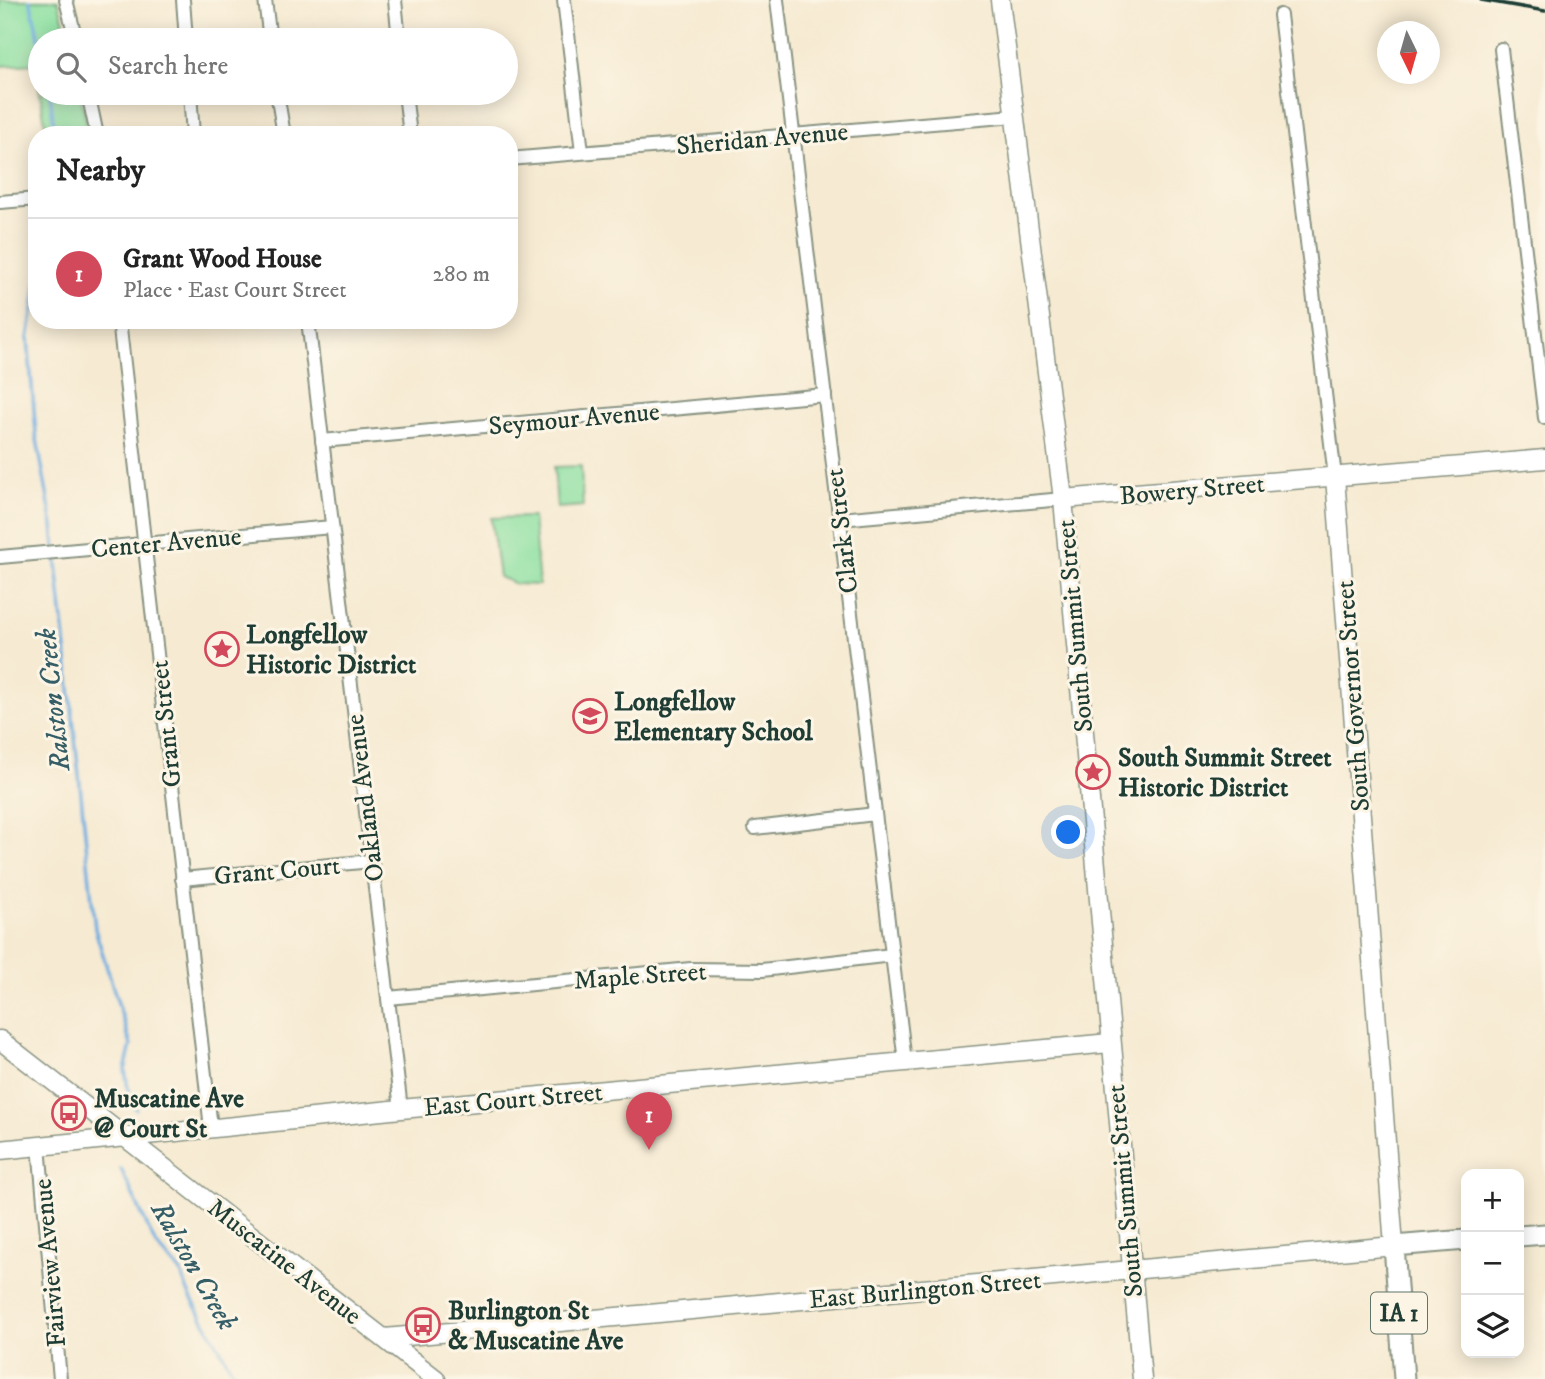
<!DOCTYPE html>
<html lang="en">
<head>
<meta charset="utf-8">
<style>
	body { margin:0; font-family:"IM FELL DW Pica",serif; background:#f6f6f6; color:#222 }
	.controls { position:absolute; right:21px; bottom:21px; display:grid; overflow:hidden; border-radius:14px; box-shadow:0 4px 18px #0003 }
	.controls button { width:63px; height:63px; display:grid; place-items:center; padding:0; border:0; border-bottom:2px solid #e0e0e0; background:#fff; color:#222; font:35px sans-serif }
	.compass { position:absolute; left:1377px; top:21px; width:63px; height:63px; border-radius:50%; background:#fff; box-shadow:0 4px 18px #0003; rotate:175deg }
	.you { position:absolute; left:1069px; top:833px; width:24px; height:24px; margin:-18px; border:5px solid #fff; border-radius:50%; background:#1a73e8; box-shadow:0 0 0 10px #1a73e833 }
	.badge { display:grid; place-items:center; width:46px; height:46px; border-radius:50%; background:#d1495b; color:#fff; font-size:23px; font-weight:700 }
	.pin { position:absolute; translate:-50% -58px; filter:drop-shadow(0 2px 4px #0008) }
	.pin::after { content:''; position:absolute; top:37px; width:24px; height:21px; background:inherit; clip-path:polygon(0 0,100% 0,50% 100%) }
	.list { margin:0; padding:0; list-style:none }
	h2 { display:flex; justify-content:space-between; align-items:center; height:91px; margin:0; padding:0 28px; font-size:30px }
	h2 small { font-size:23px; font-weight:400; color:#767676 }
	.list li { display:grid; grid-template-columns:46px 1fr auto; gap:21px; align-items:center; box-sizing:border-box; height:112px; padding:0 28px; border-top:2px solid #e0e0e0 }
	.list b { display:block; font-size:26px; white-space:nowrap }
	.list p { margin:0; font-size:23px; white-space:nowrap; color:#767676 }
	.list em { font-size:23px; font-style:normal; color:#767676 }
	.icon { flex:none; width:38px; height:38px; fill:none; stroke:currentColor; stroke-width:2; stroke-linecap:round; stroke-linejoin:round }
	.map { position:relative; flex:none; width:1545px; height:1379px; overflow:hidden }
	.search { position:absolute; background:#fff; box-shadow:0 4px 18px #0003; left:28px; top:28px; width:490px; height:77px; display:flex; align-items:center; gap:18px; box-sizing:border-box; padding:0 24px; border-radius:38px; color:#767676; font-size:26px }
	.panel { position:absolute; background:#fff; box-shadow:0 4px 18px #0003; left:28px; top:126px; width:490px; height:203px; border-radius:28px }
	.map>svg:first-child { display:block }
	.green { fill:#8ce0a2; stroke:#568e6b; stroke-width:2 }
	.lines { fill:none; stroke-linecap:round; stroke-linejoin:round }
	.stream { stroke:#6cacdf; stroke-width:3.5 }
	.street-casing { stroke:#8a9483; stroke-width:16 }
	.secondary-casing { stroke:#8a9483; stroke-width:21 }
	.primary-casing { stroke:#8a9483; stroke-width:23 }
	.street { stroke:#fff; stroke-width:12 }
	.secondary { stroke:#fff; stroke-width:18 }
	.primary { stroke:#fff; stroke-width:19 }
	.rail { stroke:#1f3d34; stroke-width:3.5 }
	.labels { text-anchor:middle; stroke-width:6; stroke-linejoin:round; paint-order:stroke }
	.shield { fill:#fcf5e5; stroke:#617469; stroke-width:2 }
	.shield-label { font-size:24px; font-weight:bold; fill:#1f3d34 }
	.street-label { font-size:26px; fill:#1f3d34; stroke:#fcf5e5 }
	.poi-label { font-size:26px; font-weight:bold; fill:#1f3d34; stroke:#fcf5e5; text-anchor:start }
	.water-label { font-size:28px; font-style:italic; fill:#365e67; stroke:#fcf5e5 }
</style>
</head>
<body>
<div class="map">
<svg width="1545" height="1379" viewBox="0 0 1545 1379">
	<rect width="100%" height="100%" fill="#fcf5e5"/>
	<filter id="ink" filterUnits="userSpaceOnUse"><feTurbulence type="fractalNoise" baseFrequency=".0143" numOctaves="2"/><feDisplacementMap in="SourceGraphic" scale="14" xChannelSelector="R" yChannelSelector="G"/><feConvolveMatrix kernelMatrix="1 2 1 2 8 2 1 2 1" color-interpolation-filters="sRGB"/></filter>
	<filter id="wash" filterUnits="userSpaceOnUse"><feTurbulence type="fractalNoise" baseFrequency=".00686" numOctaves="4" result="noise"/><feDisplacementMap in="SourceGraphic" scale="28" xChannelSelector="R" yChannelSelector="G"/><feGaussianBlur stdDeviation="1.57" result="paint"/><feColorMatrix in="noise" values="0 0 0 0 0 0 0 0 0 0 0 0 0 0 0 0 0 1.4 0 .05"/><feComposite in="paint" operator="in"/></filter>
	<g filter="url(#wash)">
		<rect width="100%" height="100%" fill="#f6ead2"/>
		<g class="green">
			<polygon points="0,0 58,0 69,40 40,40 40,93 80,93 89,135 47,135 35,64 0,66"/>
			<polygon points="581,466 583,506 557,508 554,467"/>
			<polygon points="533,517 539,585 516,584 499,577 491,518"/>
		</g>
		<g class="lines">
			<g class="stream">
				<polyline points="30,0 40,43"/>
				<polyline points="50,93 55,135"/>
				<polyline points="37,282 28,339 36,434 53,526 95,929 131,1045 125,1070 129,1095 136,1109"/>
				<polyline points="121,1169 155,1243 181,1273 188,1292 237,1379"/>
			</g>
		</g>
	</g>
	<g filter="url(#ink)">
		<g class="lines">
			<g class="street-casing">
				<g id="street">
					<polyline points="66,0 76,40"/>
					<polyline points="183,0 186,40"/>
					<polyline points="265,0 270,40"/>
					<polyline points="395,0 399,40"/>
					<polyline points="564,0 582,152"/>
					<polyline points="777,0 905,1062"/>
					<polyline points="1280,15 1335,477"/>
					<polyline points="1501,49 1545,418"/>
					<polyline points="88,93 97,135"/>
					<polyline points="190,93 193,135"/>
					<polyline points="277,93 284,135"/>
					<polyline points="405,93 410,135"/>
					<polyline points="509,159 1015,116"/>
					<polyline points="0,202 37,199"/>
					<polyline points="119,320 211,1128"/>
					<polyline points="308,320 401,1109"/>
					<polyline points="322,441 825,395"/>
					<polyline points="840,519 1063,499"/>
					<polyline points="0,557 332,527"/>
					<polyline points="755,828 875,814"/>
					<polyline points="182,879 372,861"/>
					<polyline points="388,998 691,969 762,970 892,955"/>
					<polyline points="39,1146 60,1379"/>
				</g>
			</g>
			<g class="secondary-casing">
				<g id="secondary">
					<polyline points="1000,0 1063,499 1142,1379"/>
					<polyline points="1063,499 1545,459"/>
					<polyline points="0,1040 436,1379"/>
					<polyline points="0,1150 401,1109 1110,1043"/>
					<polyline points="385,1338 1394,1246 1335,477"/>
				</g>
			</g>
			<g class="primary-casing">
				<g id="primary">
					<polyline points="1519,1236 1545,1234"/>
					<polyline points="1404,1379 1394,1246 1466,1240"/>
				</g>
			</g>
			<use href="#street" class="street"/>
			<use href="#secondary" class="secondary"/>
			<use href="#primary" class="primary"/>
			<polyline class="rail" points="1481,0 1545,11"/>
		</g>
	</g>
	<defs>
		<g id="sight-ring" transform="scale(1.75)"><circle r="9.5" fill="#fcf5e5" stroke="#d1495b" stroke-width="1.5"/><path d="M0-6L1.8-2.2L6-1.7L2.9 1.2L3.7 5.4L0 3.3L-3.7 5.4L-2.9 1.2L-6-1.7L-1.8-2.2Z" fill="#d1495b"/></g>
		<g id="school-ring" transform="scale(1.75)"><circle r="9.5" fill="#fcf5e5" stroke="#d1495b" stroke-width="1.5"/><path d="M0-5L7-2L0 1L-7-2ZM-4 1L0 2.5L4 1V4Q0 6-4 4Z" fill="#d1495b"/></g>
		<g id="bus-ring" transform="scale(1.75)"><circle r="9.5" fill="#fcf5e5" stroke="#d1495b" stroke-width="1.5"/><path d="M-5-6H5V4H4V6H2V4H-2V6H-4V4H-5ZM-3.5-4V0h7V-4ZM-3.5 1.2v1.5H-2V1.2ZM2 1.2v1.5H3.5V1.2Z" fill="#d1495b"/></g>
	</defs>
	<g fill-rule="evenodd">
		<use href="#sight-ring" x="222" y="649"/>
		<use href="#school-ring" x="590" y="716"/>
		<use href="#sight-ring" x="1093" y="772"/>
		<use href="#bus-ring" x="69" y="1113"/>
		<use href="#bus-ring" x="423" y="1325"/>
	</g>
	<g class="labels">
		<rect class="shield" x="1371" y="1292.5" width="56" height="41" rx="5"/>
		<g class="shield-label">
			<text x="1399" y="1321">IA 1</text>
		</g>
		<g class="street-label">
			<text transform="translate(762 138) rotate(-5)" y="9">Sheridan Avenue</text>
			<text transform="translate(574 418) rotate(-5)" y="9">Seymour Avenue</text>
			<text transform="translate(1192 489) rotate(-5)" y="9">Bowery Street</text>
			<text transform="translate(841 531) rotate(-97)" y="9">Clark Street</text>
			<text transform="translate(166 542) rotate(-5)" y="9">Center Avenue</text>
			<text transform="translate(1074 626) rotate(-95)" y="9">South Summit Street</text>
			<text transform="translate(1352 696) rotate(-94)" y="9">South Governor Street</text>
			<text transform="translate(165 724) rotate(-96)" y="9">Grant Street</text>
			<text transform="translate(364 798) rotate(-97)" y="9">Oakland Avenue</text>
			<text transform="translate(277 870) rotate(-5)" y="9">Grant Court</text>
			<text transform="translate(640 975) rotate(-4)" y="9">Maple Street</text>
			<text transform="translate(513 1099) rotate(-5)" y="9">East Court Street</text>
			<text transform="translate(1124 1191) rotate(-95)" y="9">South Summit Street</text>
			<text transform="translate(285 1261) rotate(38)" y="9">Muscatine Avenue</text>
			<text transform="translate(49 1263) rotate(-95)" y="9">Fairview Avenue</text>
			<text transform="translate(925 1289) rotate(-5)" y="9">East Burlington Street</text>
		</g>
		<g class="poi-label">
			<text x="246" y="643">Longfellow<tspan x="246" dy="30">Historic District</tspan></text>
			<text x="614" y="710">Longfellow<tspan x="614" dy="30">Elementary School</tspan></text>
			<text x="1118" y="766">South Summit Street<tspan x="1118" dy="30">Historic District</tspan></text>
			<text x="94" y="1107">Muscatine Ave<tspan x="94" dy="30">@ Court St</tspan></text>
			<text x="448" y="1319">Burlington St<tspan x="448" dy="30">&amp; Muscatine Ave</tspan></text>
		</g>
		<g class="water-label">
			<text transform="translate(52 700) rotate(-96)" y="10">Ralston Creek</text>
			<text transform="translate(195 1265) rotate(60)" y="10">Ralston Creek</text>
		</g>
	</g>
</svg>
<div class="controls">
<button>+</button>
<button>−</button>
<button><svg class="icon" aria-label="layers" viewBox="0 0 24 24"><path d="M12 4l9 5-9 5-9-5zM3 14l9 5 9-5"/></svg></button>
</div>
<svg class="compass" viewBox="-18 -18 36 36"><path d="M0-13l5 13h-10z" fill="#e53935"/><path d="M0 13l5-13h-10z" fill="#767676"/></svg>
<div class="you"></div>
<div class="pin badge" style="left:649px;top:1150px">1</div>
<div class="search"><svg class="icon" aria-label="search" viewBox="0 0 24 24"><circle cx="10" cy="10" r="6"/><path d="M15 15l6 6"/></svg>Search here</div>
<section class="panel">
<h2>Nearby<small></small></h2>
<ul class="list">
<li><span class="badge">1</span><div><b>Grant Wood House</b><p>Place · East Court Street</p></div><em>280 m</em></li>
</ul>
</section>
</div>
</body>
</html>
